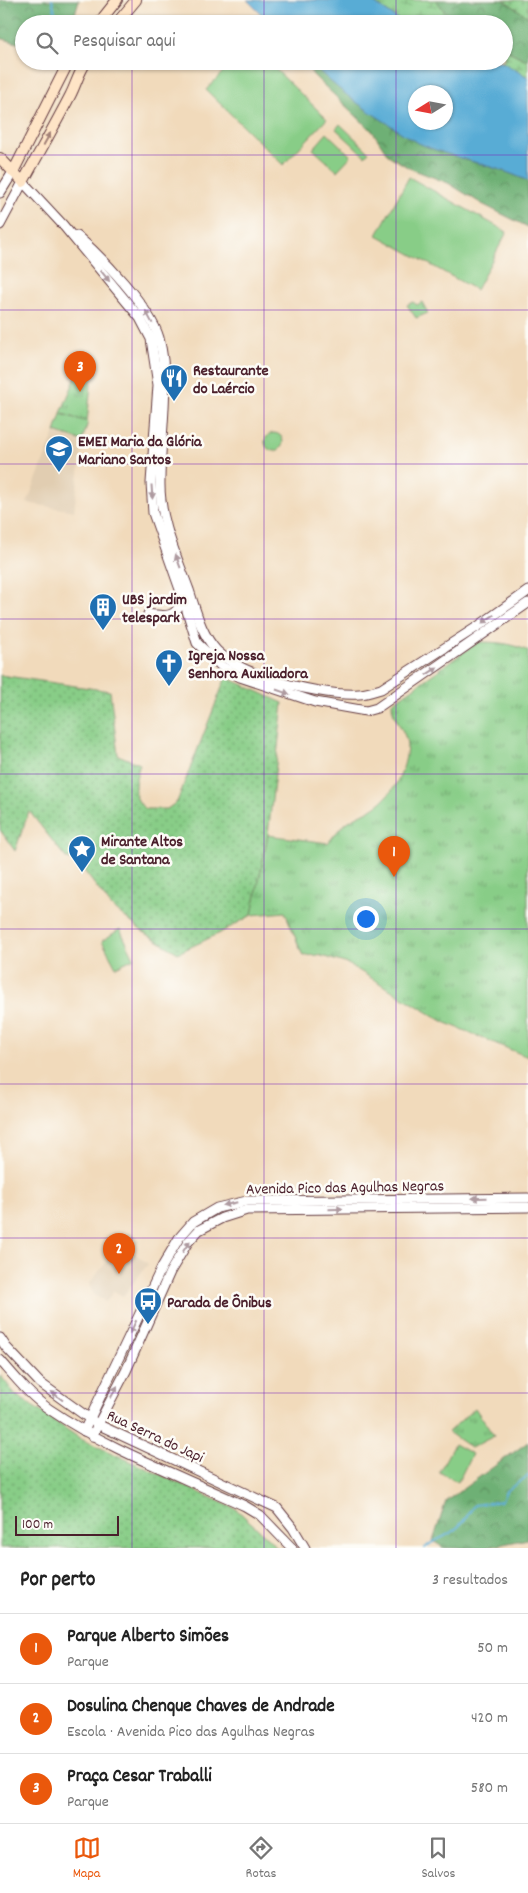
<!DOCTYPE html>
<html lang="pt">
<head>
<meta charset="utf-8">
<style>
	body { margin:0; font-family:Dekko,sans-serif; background:#f6f6f6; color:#222 }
	.compass { position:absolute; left:408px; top:85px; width:45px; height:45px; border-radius:50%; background:#fff; box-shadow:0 1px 4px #0004; rotate:259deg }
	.scale { position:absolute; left:15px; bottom:12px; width:104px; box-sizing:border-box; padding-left:5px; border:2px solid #4a1f2b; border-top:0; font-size:14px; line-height:18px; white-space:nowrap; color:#4a1f2b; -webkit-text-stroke:4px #fdfcf7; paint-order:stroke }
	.you { position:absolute; left:365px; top:918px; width:18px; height:18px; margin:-12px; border:4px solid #fff; border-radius:50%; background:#1a73e8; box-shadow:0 0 0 8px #1a73e833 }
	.badge { display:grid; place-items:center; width:32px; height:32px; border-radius:50%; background:#ea580c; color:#fff; font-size:16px; font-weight:700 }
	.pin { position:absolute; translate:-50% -41px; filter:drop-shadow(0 1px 2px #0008) }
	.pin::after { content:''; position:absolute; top:26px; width:18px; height:15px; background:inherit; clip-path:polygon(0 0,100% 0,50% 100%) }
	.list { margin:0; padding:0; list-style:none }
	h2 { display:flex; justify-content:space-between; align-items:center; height:65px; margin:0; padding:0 20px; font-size:21px }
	h2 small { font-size:16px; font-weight:400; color:#767676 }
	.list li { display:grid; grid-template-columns:32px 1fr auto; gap:15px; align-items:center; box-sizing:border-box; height:70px; padding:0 20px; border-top:1px solid #e0e0e0 }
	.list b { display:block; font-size:19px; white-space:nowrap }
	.list p { margin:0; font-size:16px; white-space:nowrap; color:#767676 }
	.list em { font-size:16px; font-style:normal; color:#767676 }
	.icon { flex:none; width:28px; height:28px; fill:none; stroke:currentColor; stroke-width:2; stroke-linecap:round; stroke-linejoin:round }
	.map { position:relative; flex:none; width:528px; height:1548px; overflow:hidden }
	.search { position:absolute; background:#fff; box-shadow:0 1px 4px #0004; left:15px; right:15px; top:15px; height:55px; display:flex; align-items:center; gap:12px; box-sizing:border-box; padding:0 18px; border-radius:28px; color:#767676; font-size:19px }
	.sheet { height:275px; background:#fff }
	nav { display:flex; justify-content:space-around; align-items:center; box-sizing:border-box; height:70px; border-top:1px solid #e0e0e0; background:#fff; font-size:14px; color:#767676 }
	nav a { display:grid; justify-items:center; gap:2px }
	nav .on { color:#ea580c }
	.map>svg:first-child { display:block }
	.built { fill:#e1cdb1 }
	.grass { fill:url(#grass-dots); stroke:#697659 }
	.forest { fill:url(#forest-crowns); stroke:#5c6850 }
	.wetland { fill:url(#wetland-marsh); stroke:#697659 }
	.park { fill:url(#park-tufts); stroke:#697659 }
	.pitch { fill:#88cd87; stroke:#697659 }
	.water { fill:#59acd5; stroke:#526680; fill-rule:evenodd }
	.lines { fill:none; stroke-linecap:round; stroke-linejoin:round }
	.stream { stroke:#59acd5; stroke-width:2 }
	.tertiary-casing { stroke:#633b41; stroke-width:11 }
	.secondary-casing { stroke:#633b41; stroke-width:12 }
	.tertiary { stroke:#fff; stroke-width:9 }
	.secondary { stroke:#fee4c6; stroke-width:10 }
	.oneway { fill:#a48278 }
	.oneway2 { fill:#ae9aa0 }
	.grid { fill:none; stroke:#7b2cbf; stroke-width:1; stroke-opacity:0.55 }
	.labels { text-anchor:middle; stroke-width:5; stroke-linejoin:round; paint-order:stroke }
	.poi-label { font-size:16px; font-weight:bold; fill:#4a1f2b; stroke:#fdfcf7; text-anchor:start }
	.street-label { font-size:16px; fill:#4a1f2b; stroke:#fdfcf7 }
</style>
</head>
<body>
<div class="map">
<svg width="528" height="1548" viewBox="0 0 528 1548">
	<defs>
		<pattern id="grass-dots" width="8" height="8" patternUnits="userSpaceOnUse" patternTransform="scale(1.25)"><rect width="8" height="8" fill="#88cd87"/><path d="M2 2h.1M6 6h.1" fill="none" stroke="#71a66f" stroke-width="1.8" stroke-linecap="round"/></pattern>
		<pattern id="forest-crowns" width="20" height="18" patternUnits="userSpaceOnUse" patternTransform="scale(1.25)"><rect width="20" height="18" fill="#6eb074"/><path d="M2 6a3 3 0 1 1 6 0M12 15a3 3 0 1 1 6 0" fill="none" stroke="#5c8f5f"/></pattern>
		<pattern id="wetland-marsh" width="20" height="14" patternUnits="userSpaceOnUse" patternTransform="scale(1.25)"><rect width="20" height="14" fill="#88cd87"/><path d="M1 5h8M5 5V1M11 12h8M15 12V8" fill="none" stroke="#71a66f"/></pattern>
		<pattern id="park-tufts" width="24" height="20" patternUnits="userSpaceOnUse" patternTransform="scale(1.25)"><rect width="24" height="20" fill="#88cd87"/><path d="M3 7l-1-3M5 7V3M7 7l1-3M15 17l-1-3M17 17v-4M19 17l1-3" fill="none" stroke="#71a66f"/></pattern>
	</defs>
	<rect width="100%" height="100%" fill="#fdfcf7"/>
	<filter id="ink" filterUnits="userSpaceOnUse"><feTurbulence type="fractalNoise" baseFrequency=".02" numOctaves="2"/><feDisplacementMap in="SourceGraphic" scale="10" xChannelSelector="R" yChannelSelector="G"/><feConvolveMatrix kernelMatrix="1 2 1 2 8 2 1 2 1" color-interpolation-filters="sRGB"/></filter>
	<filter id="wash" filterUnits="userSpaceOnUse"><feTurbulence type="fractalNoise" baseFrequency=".0096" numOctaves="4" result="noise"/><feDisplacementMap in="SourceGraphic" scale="20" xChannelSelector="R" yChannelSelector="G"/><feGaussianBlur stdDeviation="1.12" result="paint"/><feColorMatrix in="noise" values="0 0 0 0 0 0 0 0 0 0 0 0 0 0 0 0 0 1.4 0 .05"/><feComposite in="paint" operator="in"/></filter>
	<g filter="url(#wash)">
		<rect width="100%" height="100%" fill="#f1dabb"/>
		<g class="built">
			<polygon points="55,432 83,442 74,511 27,503"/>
			<polygon points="130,1232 140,1240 132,1251 148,1264 123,1296 114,1291 106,1302 94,1295 89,1284"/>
		</g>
		<g class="grass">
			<polygon points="504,0 528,0 528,17"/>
			<path d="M 0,675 L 110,691 L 118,755 L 140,764 C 135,781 130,795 145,809 L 167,809 L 177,802 L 226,677 L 283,703 L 268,835 L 252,915 L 218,934 L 178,953 L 142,931 L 111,906 L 79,864 L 66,858 L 29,811 L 15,851 L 0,830 Z"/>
			<polygon points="0,1375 16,1395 81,1439 236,1509 269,1539 277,1548 0,1548"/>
		</g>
		<g class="forest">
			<polygon points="0,0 79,0 72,24 24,24 24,45 0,38"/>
			<polygon points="436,0 504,0 528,17 528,61 504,49 504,24 459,24 445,12"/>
			<polygon points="304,61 309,61 335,85 463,159 509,172 528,181 528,227 482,204 448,183 409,168 388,155 373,132 313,75"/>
			<polygon points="528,1442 528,1539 484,1548 444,1548 433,1541 446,1501"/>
		</g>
		<g class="wetland">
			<polygon points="370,0 436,0 445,12 459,24 405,24"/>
			<polygon points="504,49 528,61 528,77 500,61 504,61"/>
		</g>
		<g class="park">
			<polygon points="413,302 417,305 422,302 428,313 416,318 407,305"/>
			<polygon points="93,365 87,423 61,413 78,372"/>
			<circle cx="274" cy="442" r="9"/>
			<path d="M 478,642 C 496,642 512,643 528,651 L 528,1057 L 444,1022 L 348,964 L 318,955 L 303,956 L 285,912 L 252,915 L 268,835 L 328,843 C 333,837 339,828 346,823 C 355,816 367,813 376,806 C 395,793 406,769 407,746 C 407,730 391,719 392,703 Z"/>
			<polygon points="475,1408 494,1436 471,1448 448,1432"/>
		</g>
		<g class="pitch">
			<polygon points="233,61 267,61 327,119 283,165 206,90"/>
			<polygon points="340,124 369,152 365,156 336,129"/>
			<polygon points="327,133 351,156 337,171 313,149"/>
			<polygon points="409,177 507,232 476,290 377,235"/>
			<polygon points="61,414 88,422 82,441 55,432"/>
			<polygon points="120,929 134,958 116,967 102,941"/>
			<polygon points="454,1444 472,1454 458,1482 439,1472"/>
		</g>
		<g class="water">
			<polygon points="247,0 370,0 405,24 271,24"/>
			<path d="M 309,61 L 500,61 L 528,77 L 528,181 C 492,164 452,159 416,142 C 407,137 399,131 390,125 C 361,107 333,86 309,61 ZM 416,92 L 446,92 L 446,122 L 416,122 Z"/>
		</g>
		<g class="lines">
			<g class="stream">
				<polyline points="52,0 58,24"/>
				<path d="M 425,1548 C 433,1540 444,1538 453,1531 C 463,1524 468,1515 474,1505 L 502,1501 L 506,1491 L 528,1476"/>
			</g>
		</g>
	</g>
	<g filter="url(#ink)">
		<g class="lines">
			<g class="tertiary-casing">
				<g id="tertiary">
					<polyline points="0,193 13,172"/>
					<polyline points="0,225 23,182 63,225 140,318 151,339 158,385 151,483 153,513 183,598 197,643 221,666 240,677 315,702 366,711 377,708 528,603"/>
					<path d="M 77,236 C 102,257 150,307 159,338 C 171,385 160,433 160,481 C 159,519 176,555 189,590 C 196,611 201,634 217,651 C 233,666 253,673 273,680 C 294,687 338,696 359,694 C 366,694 374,691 381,689 L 480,625 L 528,591"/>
					<path d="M 148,614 C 166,617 177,618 183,598"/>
					<polyline points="0,1338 6,1347 40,1383 97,1424 277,1508 293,1528 305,1548"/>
					<path d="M 0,1360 C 15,1377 30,1396 49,1409 C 109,1450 179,1475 245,1506 L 260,1515 L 292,1548"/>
					<polyline points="84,1431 162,1267 179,1238 193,1222 217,1208 247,1201 528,1198"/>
					<polyline points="92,1436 126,1371 170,1272 188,1242 199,1230 222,1218 247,1210 528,1207"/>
				</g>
			</g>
			<g class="secondary-casing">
				<g id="secondary">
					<polyline points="98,24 117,0"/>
					<polyline points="116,24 136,0"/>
					<path d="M 0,158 L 23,182 C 39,153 55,125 70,96 C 76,85 79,71 87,61"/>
					<polyline points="13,172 69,61"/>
				</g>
			</g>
			<use href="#tertiary" class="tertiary"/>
			<use href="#secondary" class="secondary"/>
		</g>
		<defs><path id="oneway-solid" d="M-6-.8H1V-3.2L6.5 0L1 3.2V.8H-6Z" transform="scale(1.25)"/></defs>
		<use class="oneway" href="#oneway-solid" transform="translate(47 139) rotate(-61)"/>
		<g class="oneway2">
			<use href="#oneway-solid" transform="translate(105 276) rotate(51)"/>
			<use href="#oneway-solid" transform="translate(149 317) rotate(-118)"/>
			<use href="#oneway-solid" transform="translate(152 492) rotate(86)"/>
			<use href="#oneway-solid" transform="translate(178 561) rotate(-110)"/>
			<use href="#oneway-solid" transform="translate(488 619) rotate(146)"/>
			<use href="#oneway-solid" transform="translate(432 671) rotate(-34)"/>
			<use href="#oneway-solid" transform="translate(283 692) rotate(19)"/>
			<use href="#oneway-solid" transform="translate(479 1198) rotate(179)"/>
			<use href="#oneway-solid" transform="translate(230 1204) rotate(167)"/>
			<use href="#oneway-solid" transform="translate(336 1209) rotate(-1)"/>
			<use href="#oneway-solid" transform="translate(186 1247) rotate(-56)"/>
			<use href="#oneway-solid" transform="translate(133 1327) rotate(116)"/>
			<use href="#oneway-solid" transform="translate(114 1392) rotate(-61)"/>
			<use href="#oneway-solid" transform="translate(57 1396) rotate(-143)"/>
		</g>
	</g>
	<path class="grid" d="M 132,0 L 132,24M 264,0 L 264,24M 396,0 L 396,24M 132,61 L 132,1548M 264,61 L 264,1548M 396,61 L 396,1548M 0,155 L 528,155M 0,310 L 528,310M 0,464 L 528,464M 0,619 L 528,619M 0,774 L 528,774M 0,929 L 528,929M 0,1084 L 528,1084M 0,1238 L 528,1238M 0,1393 L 528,1393"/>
	<defs>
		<g id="restaurant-pin" transform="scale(1.4375)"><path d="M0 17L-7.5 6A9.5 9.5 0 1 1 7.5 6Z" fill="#1f6fb2" stroke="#fdfcf7"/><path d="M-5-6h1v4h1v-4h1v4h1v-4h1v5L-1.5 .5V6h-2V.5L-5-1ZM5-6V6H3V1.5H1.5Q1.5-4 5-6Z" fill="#fff"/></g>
		<g id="school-pin" transform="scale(1.4375)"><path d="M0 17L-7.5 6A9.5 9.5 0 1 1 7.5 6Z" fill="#1f6fb2" stroke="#fdfcf7"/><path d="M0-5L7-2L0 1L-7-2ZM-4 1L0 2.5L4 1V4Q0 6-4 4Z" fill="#fff"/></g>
		<g id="building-pin" transform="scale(1.4375)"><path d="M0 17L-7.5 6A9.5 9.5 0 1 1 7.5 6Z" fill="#1f6fb2" stroke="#fdfcf7"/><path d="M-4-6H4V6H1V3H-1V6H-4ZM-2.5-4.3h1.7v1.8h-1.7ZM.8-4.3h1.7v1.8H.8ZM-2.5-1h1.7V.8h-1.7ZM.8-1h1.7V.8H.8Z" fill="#fff"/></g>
		<g id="church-pin" transform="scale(1.4375)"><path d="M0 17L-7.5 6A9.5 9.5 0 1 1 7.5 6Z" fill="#1f6fb2" stroke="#fdfcf7"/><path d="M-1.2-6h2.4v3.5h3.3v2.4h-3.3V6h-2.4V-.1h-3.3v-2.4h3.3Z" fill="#fff"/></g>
		<g id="sight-pin" transform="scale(1.4375)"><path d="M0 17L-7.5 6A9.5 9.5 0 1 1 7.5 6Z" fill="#1f6fb2" stroke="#fdfcf7"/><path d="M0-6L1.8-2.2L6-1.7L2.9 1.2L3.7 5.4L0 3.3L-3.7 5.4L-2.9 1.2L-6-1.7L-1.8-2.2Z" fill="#fff"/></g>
		<g id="bus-pin" transform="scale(1.4375)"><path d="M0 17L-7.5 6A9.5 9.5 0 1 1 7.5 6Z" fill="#1f6fb2" stroke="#fdfcf7"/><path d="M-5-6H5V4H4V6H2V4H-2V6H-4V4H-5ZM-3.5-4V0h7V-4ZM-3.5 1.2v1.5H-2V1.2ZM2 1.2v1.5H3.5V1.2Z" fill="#fff"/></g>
	</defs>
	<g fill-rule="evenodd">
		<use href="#restaurant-pin" x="174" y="378"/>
		<use href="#school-pin" x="59" y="449"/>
		<use href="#building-pin" x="103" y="607"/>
		<use href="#church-pin" x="169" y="663"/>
		<use href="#sight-pin" x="82" y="849"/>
		<use href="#bus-pin" x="148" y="1301"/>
	</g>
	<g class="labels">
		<g class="poi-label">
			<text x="193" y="375">Restaurante<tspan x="193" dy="18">do Laércio</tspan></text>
			<text x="78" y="446">EMEI Maria da Glória<tspan x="78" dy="18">Mariano Santos</tspan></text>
			<text x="122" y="604">UBS jardim<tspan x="122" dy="18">telespark</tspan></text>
			<text x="188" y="660">Igreja Nossa<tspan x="188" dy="18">Senhora Auxiliadora</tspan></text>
			<text x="101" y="846">Mirante Altos<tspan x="101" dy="18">de Santana</tspan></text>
			<text x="167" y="1307">Parada de Ônibus</text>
		</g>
		<g class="street-label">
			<text transform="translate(345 1186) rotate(-1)" y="6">Avenida Pico das Agulhas Negras</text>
			<text transform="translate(156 1435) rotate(25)" y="6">Rua Serra do Japi</text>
		</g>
	</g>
</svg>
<svg class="compass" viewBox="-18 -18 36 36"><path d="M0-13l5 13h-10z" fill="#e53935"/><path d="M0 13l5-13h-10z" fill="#767676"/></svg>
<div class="scale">100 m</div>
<div class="you"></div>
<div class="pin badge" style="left:394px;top:877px">1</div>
<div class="pin badge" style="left:119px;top:1274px">2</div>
<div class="pin badge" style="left:80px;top:392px">3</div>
<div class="search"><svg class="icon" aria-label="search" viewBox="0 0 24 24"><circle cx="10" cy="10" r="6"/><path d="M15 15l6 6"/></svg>Pesquisar aqui</div>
</div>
<section class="sheet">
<h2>Por perto<small>3 resultados</small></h2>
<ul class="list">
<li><span class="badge">1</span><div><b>Parque Alberto Simões</b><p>Parque</p></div><em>50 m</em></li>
<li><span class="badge">2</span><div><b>Dosulina Chenque Chaves de Andrade</b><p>Escola · Avenida Pico das Agulhas Negras</p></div><em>420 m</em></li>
<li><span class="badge">3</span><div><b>Praça Cesar Traballi</b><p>Parque</p></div><em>580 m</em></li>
</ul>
</section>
<nav>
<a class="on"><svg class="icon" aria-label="map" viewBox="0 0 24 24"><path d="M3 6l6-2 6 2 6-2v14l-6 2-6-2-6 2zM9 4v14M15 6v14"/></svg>Mapa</a>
<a><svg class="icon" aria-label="directions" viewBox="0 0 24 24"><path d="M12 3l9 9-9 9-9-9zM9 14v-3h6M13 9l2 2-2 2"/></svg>Rotas</a>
<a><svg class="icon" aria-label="saved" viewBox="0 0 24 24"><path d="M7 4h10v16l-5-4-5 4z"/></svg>Salvos</a>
</nav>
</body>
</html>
